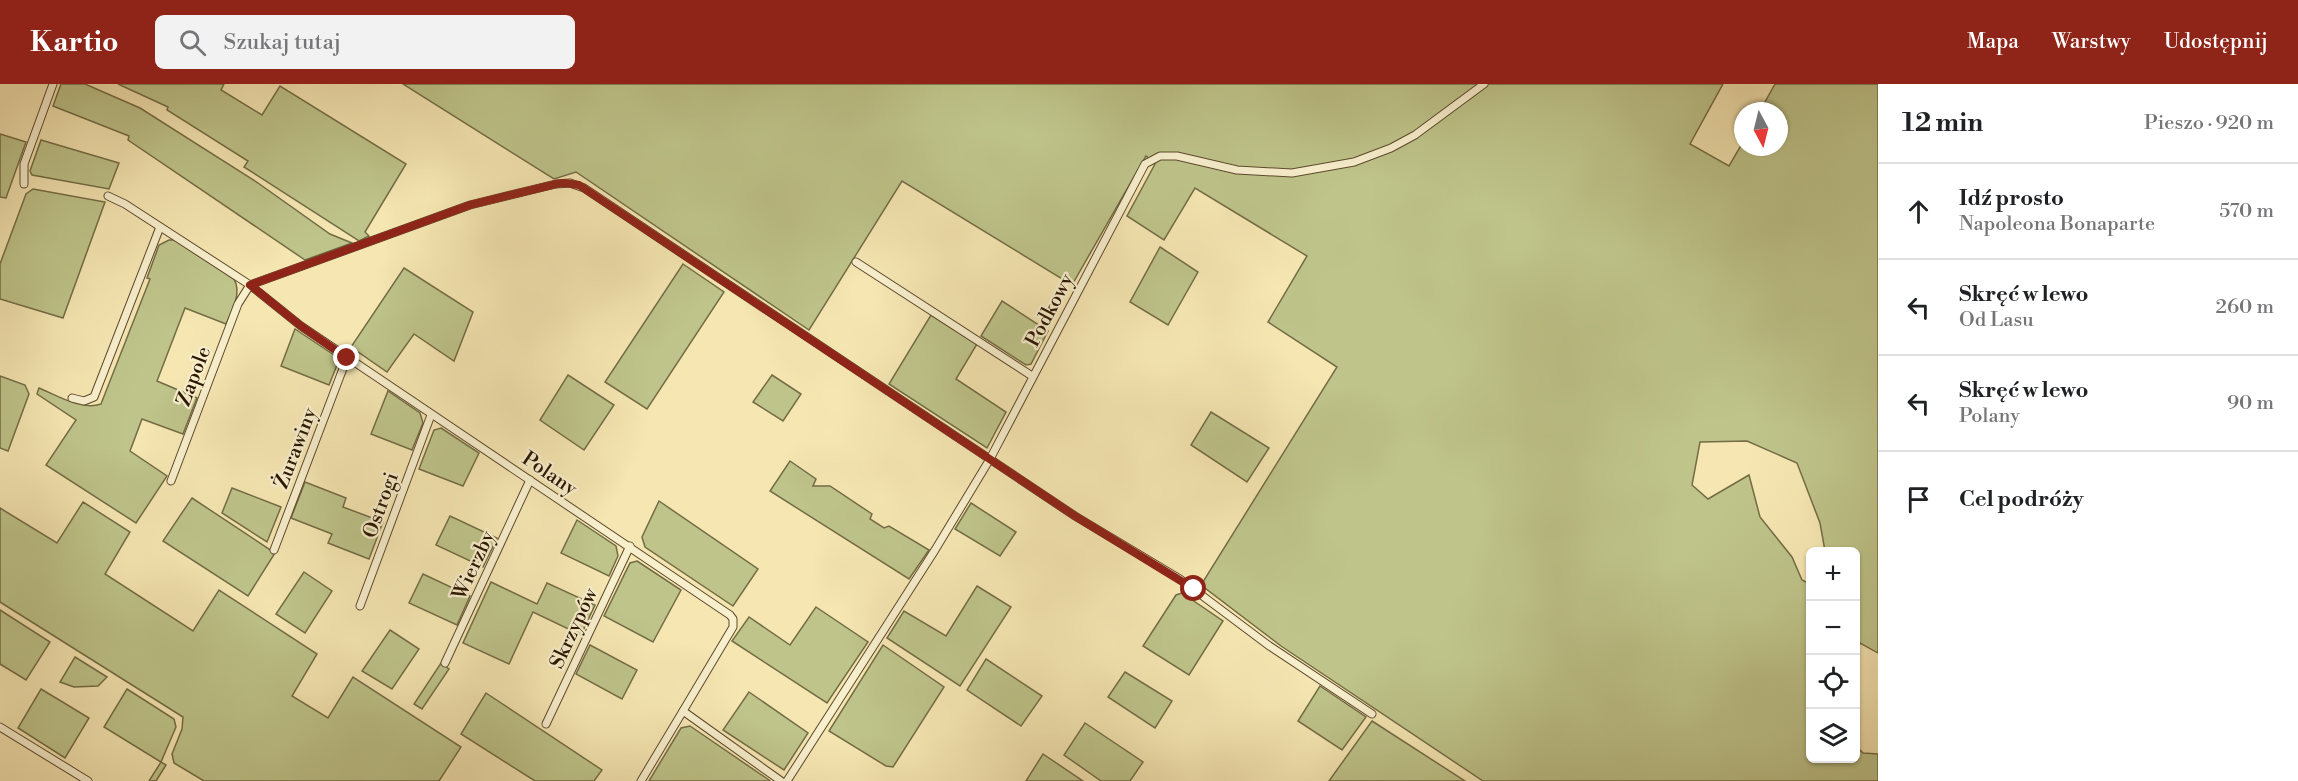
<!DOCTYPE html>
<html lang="pl">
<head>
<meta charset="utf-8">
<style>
	body { margin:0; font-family:"Libre Bodoni",serif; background:#f2f2f2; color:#202124 }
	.controls { position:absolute; right:18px; bottom:18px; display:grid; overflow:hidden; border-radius:9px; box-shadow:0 2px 4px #0004 }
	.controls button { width:54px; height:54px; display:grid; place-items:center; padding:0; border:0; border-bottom:2px solid #e0e0e0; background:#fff; color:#202124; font:30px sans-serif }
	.compass { position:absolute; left:1734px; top:18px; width:54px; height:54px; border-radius:50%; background:#fff; box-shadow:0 2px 4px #0004; rotate:173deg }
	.stop { position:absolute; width:18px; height:18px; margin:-14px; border:4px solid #8f2418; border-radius:50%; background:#fff }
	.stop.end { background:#8f2418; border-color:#fff; box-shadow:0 2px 6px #0008 }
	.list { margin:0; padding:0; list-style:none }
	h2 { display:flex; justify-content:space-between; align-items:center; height:78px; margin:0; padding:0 24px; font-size:26px }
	h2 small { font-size:20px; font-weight:400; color:#757577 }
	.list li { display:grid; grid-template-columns:39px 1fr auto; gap:18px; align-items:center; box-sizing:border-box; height:96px; padding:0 24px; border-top:2px solid #e0e0e0 }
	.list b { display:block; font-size:22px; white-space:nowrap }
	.list p { margin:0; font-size:20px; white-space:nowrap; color:#757577 }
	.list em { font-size:20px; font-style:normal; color:#757577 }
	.icon { flex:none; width:33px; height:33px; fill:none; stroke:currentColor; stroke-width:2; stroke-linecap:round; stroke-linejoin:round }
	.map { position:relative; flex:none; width:1878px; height:697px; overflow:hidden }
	header { display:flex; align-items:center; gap:36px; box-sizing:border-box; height:84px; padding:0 30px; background:#8f2418; color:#fff }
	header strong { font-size:28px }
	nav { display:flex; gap:33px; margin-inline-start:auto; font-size:21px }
	.search { width:420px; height:54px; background:#f2f2f2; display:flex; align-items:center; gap:15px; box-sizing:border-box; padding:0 21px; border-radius:9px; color:#757577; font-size:22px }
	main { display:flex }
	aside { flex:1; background:#fff }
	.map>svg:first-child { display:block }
	.green { fill:#bec48a; stroke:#746c45; stroke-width:1.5 }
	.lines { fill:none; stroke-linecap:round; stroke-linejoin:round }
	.minor-casing { stroke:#5d492c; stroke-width:9 }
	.minor { stroke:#f8efcd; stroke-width:7 }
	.route { stroke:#8f2418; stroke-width:8 }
	.labels { text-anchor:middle; stroke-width:4.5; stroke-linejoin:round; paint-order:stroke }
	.street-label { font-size:20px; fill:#2a1500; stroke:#f8efcd }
</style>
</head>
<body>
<header>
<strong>Kartio</strong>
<div class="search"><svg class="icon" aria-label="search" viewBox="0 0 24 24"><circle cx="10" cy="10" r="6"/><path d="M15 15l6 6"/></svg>Szukaj tutaj</div>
<nav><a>Mapa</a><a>Warstwy</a><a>Udostępnij</a></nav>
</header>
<main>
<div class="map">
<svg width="1878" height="697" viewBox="0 0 1878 697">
	<rect width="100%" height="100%" fill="#f5e6b2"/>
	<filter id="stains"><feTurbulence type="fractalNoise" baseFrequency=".00333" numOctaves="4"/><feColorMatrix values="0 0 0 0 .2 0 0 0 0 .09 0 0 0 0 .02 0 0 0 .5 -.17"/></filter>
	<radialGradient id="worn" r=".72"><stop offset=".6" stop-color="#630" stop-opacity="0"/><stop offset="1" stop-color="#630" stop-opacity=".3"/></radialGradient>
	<g class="green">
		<polygon points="61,0 85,0 140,24 258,99 330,150 352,159 305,176 128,56 129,52 53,22"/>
		<polygon points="118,0 224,0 221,6 262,31 280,2 406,80 365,148 369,152 359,157 244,83 248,77 167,26 168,23"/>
		<polygon points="403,0 1723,0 1690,60 1729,82 1743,58 1743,63 1779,63 1779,27 1760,27 1775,0 1878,0 1878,569 1860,559 1856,570 1856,467 1825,467 1820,439 1797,379 1747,357 1700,358 1692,401 1708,415 1749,391 1760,433 1792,473 1802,496 1810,500 1810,674 1856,674 1856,662 1863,669 1878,670 1878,697 1483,697 1281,562 1201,501 1337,283 1268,238 1307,172 1195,104 1164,156 1127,132 1155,80 1146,72 1072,201 902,97 809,246 576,88 554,95"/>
		<polygon points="0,50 26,58 6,114 0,113"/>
		<polygon points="41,56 119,79 109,105 32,91 30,87"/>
		<polygon points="33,105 105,118 63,234 0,215 0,180 26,110"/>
		<path d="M 169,156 L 175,156 L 234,195 C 242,209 232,227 226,240 L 185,224 L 157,297 L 197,314 L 183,350 L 142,335 L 130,367 L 167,392 L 136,439 L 46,381 L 76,336 L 37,310 L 39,304 C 56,311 82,327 101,320 L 150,195 L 147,194 L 159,161 Z"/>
		<polygon points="1160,163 1198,188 1168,241 1130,218"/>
		<polygon points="683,180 724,208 647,325 605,298"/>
		<polygon points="404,184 473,228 454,277 414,250 387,288 351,263"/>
		<polygon points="1002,217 1048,247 1031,280 1026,281 981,252"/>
		<polygon points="931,231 977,260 956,295 1006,328 987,364 889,300"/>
		<polygon points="295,245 334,271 337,281 329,301 281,282"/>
		<polygon points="568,291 614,321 584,366 540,336"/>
		<polygon points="772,291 801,310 783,337 753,318"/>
		<polygon points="0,292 25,301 29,310 8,367 0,364"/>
		<polygon points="388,307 420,329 423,339 412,366 371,350"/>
		<polygon points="1211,328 1269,364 1247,398 1191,361"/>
		<polygon points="441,344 479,369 463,402 419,385 434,346"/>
		<polygon points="790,377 816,395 813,402 830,402 872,430 870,435 884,444 889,442 929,466 909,495 770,407"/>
		<polygon points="305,398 346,414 343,423 383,438 369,475 328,459 332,450 291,434"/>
		<polygon points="232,404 281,423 267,458 222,429"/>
		<polygon points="192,414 275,469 248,512 163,457"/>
		<polygon points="659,417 758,485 733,522 645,463 642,453"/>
		<polygon points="83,418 130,448 105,490 193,547 219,506 317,570 292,612 328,634 353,593 461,663 439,697 204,697 174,679 172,670 182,645 183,633 0,518 0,424 57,459"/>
		<polygon points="971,419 1016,448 1000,472 955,445"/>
		<polygon points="450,432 497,454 483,483 436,461"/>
		<polygon points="577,436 616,462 618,472 609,492 561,469"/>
		<polygon points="637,477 681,506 653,558 604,532 630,479"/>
		<polygon points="304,488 332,507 305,549 276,530"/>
		<polygon points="423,490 470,512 457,541 409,519"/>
		<polygon points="491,498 537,520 547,499 595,521 581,551 533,528 509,580 463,559"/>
		<polygon points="977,502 1011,523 960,602 887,554 904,527 946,552"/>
		<polygon points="1182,509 1223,537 1189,591 1143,562 1176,511"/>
		<polygon points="816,523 868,558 827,619 732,557 749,533 790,561"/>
		<polygon points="0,526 50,558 26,596 0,580"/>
		<polygon points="390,546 419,565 392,605 362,587"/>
		<polygon points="590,561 637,586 622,615 576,590"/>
		<polygon points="883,561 944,603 893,683 886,682 829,647"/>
		<polygon points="75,573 107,593 98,602 74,603 60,598"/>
		<polygon points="986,575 1042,612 1021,642 967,606"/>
		<polygon points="441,579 449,585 422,625 414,620"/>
		<polygon points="1125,588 1172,617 1155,644 1108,613"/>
		<polygon points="1320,602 1366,633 1342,666 1298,637"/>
		<polygon points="41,605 89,634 65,674 18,644"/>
		<polygon points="127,605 174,635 176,643 161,678 166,681 156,697 149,697 161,678 104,643"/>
		<polygon points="749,608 808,649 784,686 723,646"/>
		<polygon points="486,609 602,686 594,697 535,697 461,650"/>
		<polygon points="1372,637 1465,697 1329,697"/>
		<polygon points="1085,639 1143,678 1130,697 1101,697 1064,671"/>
		<polygon points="690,642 769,696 770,697 649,697 681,644"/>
		<polygon points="1043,670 1083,697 1026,697"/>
	</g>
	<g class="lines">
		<g class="minor-casing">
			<g id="minor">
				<polyline points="24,100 24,80 53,0"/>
				<polyline points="108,112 125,120 250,201 301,242 730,531 733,535 733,543 683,627 781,697"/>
				<polyline points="856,178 1032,292"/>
				<polyline points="72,314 84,317 94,313 160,143"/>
				<polyline points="171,397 238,220 250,201 470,121 556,100 570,99 584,104 1075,432 1180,495 1268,561 1372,630"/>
				<polyline points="274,466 347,274"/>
				<polyline points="360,522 431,331"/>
				<polyline points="445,579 530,396"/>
				<polyline points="546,640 630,462"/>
				<polyline points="0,643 88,697"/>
				<polyline points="641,697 683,627"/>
				<polyline points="787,697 935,466 990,375 1145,80 1160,72 1177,72 1237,86 1292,89 1354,78 1391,64 1415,51 1484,0"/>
			</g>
		</g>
		<use href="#minor" class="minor"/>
	</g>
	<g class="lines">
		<polyline class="route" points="347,274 301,242 250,201 470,121 556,100 564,99 579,101 1075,432 1194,505"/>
	</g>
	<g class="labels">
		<g class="street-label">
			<text transform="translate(1049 226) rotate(-62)" y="7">Podkowy</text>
			<text transform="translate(193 292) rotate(-69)" y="7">Zapole</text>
			<text transform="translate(295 364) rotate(-69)" y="7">Żurawiny</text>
			<text transform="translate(550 389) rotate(34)" y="7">Polany</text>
			<text transform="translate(380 421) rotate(-70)" y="7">Ostrogi</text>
			<text transform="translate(473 481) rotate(-65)" y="7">Wierzby</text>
			<text transform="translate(573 544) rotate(-65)" y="7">Skrzypów</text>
		</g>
	</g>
	<rect width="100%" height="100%" filter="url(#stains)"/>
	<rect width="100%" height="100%" fill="url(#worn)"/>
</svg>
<div class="controls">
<button>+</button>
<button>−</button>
<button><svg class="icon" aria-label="locate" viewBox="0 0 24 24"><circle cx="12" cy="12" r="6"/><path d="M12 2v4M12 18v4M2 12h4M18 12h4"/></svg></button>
<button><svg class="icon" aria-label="layers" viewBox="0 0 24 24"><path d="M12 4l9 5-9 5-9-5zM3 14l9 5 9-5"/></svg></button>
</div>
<svg class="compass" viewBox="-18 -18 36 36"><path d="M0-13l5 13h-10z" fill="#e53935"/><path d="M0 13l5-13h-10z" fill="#757577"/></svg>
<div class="stop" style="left:1194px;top:505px"></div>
<div class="stop end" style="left:347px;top:274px"></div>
</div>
<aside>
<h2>12 min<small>Pieszo · 920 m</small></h2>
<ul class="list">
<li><svg class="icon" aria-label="ahead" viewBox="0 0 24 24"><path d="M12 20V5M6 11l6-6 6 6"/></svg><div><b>Idź prosto</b><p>Napoleona Bonaparte</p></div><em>570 m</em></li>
<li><svg class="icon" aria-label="left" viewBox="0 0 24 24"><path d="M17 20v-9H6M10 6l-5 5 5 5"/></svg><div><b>Skręć w lewo</b><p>Od Lasu</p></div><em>260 m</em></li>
<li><svg class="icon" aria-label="left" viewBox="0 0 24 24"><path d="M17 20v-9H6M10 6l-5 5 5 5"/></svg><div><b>Skręć w lewo</b><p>Polany</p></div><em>90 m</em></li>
<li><svg class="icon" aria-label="arrive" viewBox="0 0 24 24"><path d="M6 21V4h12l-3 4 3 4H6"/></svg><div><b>Cel podróży</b></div></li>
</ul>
</aside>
</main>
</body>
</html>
